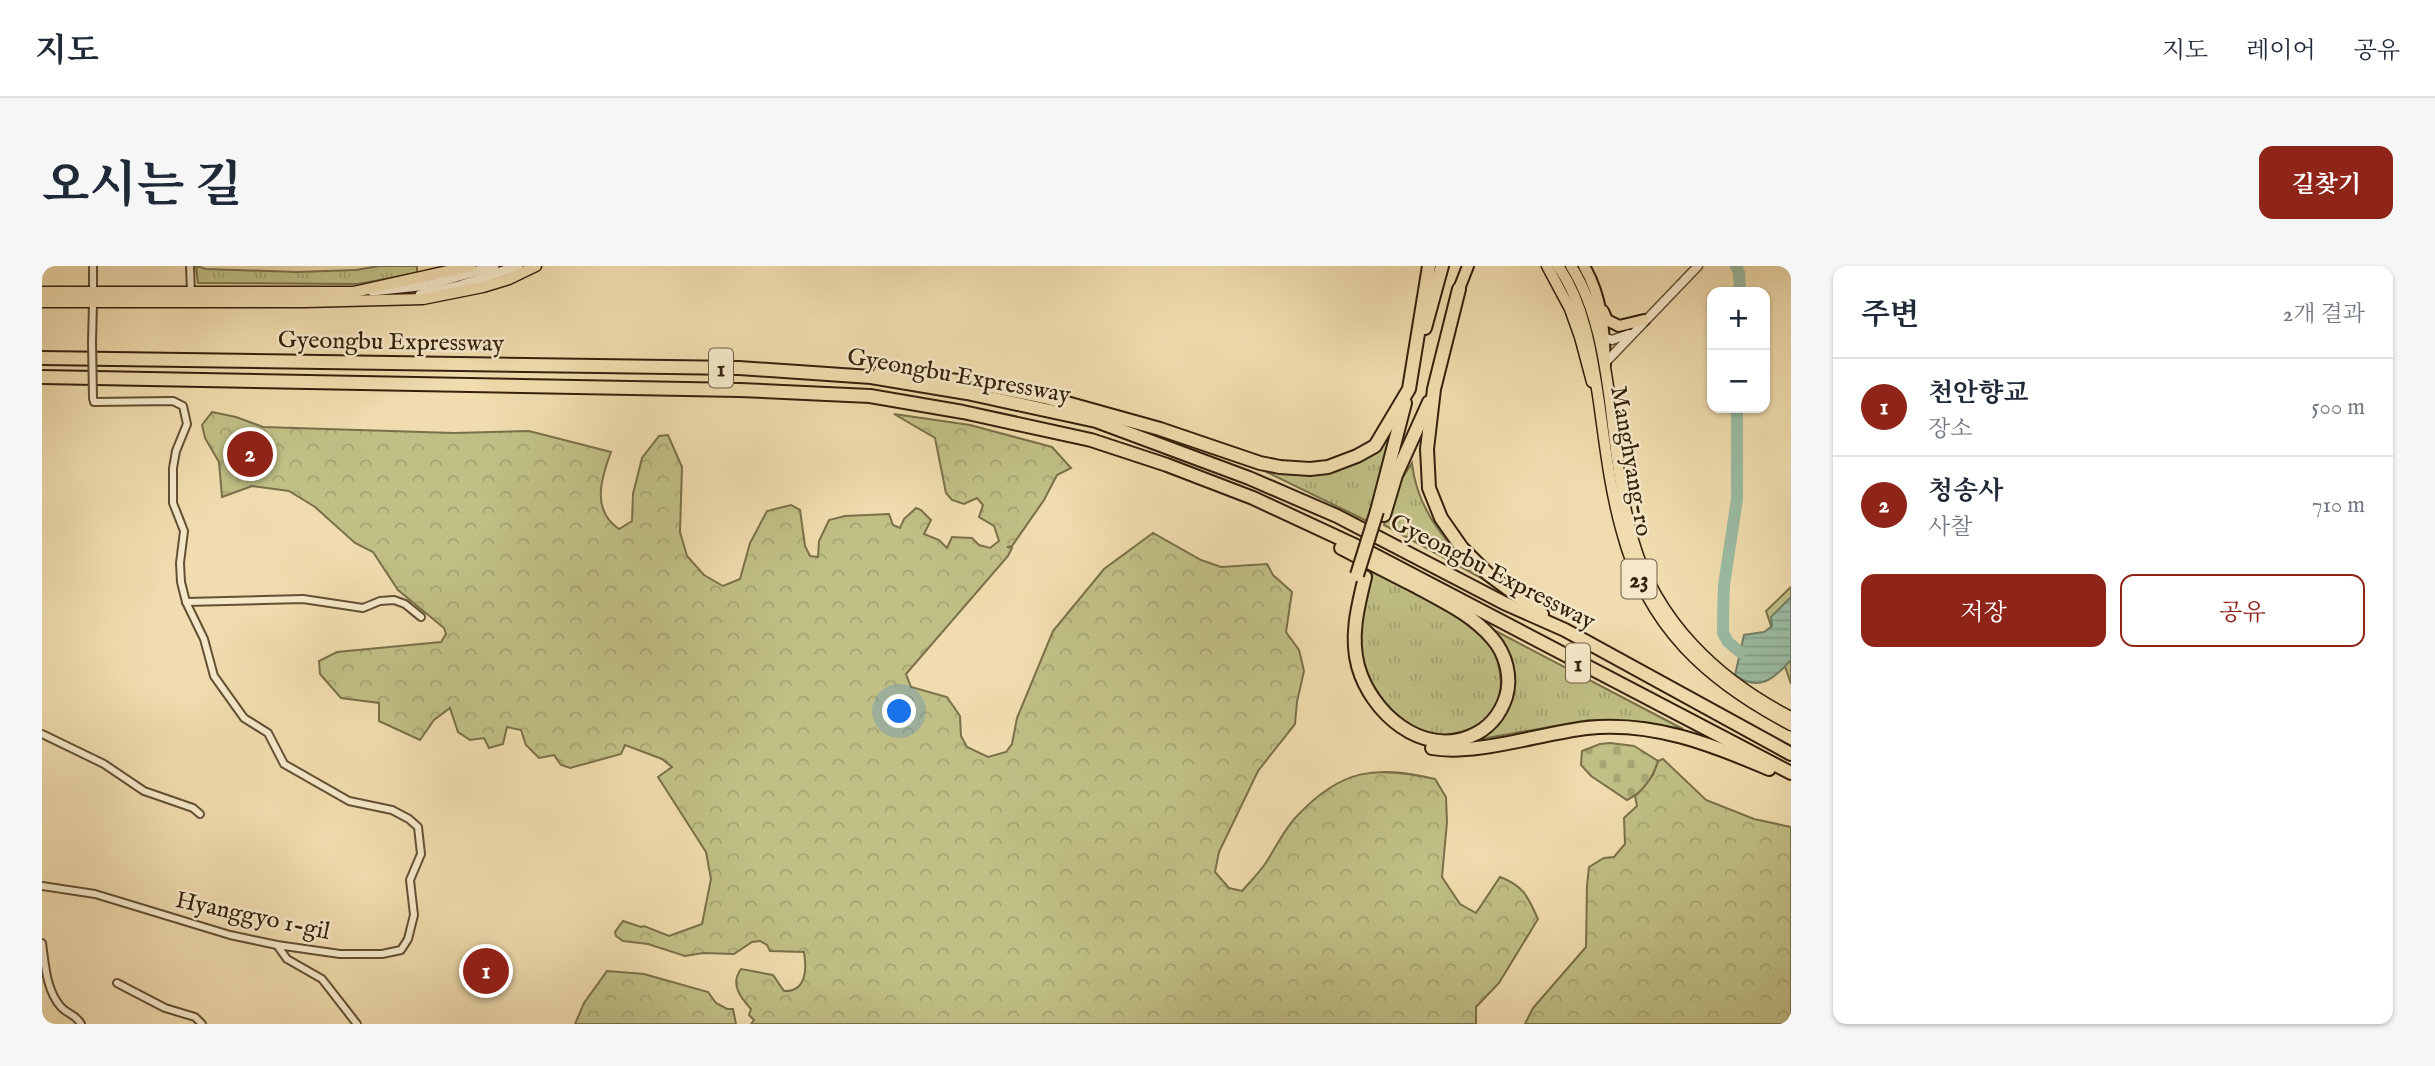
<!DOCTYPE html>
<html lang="ko">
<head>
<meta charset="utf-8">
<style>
	body { margin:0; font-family:"IM FELL English","Noto Serif KR",serif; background:#f6f6f7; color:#1f2937 }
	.controls { position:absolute; right:21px; top:21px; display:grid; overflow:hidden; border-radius:14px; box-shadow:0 2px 5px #0004 }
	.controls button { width:63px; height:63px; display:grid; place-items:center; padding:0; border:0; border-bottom:2px solid #e0e1e3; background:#fff; color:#1f2937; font:35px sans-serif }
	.you { position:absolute; left:858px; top:446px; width:24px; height:24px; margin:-18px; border:5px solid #fff; border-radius:50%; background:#1a73e8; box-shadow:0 0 0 10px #1a73e833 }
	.badge { display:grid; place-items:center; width:46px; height:46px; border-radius:50%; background:#8f2418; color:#fff; font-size:23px; font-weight:700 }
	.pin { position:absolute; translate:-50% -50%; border:4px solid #fff; box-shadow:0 2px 7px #0006 }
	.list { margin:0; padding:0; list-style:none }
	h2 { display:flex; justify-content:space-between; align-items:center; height:91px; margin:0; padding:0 28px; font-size:30px }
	h2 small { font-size:23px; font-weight:400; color:#747a83 }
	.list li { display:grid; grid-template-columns:46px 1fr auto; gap:21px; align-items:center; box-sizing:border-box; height:98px; padding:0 28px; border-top:2px solid #e0e1e3 }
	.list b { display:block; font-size:26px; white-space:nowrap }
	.list p { margin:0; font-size:23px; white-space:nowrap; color:#747a83 }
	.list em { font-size:23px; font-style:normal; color:#747a83 }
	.actions { display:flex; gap:14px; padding:21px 28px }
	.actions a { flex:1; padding:16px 0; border:2px solid #8f2418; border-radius:14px; text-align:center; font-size:24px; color:#8f2418 }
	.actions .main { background:#8f2418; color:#fff }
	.map { position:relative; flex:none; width:1749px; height:758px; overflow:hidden; border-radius:14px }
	header { display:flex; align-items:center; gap:42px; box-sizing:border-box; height:98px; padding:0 35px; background:#fff; border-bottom:2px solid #e0e1e3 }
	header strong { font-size:33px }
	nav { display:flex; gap:38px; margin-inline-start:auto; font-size:24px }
	.intro { display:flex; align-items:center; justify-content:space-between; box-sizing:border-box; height:168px; padding:0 42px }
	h1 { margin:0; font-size:49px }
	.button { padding:18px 32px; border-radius:14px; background:#8f2418; color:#fff; font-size:24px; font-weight:700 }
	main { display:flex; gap:42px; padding:0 42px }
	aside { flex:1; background:#fff; border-radius:14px; box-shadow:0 2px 5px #0004 }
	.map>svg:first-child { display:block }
	.grass { fill:url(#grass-tufts); stroke:#7a7049; stroke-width:2 }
	.forest { fill:url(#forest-crowns); stroke:#7a7049; stroke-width:2 }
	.cemetery { fill:url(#cemetery-stones); stroke:#7a7049; stroke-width:2 }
	.water { fill:url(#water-rules); stroke:#727e67; stroke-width:2 }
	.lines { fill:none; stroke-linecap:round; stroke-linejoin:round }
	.river { stroke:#9bbca4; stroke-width:12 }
	.minor-casing { stroke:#635034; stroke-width:10 }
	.tertiary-casing { stroke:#635034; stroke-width:11 }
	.secondary-casing { stroke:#34210c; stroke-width:12 }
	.primary-casing { stroke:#34210c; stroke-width:13 }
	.trunk-casing { stroke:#34210c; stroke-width:14 }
	.motorway-casing { stroke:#34210c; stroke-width:16 }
	.minor { stroke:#f5e8ca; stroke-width:6 }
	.tertiary { stroke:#f5e8ca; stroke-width:8 }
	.secondary { stroke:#f5e8ca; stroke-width:9 }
	.primary { stroke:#f0dcae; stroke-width:10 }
	.trunk { stroke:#f0dcae; stroke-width:10 }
	.motorway { stroke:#f0dcae; stroke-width:12 }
	.minor-bridge-casing { stroke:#635034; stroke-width:10; stroke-linecap:butt }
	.motorway-bridge-casing { stroke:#34210c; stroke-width:16; stroke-linecap:butt }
	.minor-bridge { stroke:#f5e8ca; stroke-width:6 }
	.motorway-bridge { stroke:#f0dcae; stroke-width:12 }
	.labels { text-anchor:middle; stroke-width:5; stroke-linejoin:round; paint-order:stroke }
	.shield { fill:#f5e8ca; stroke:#6e5d45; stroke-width:2 }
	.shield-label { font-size:23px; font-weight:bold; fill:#34210c }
	.street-label { font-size:24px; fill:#34210c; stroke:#f5e8ca }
</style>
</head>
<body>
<header>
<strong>지도</strong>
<nav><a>지도</a><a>레이어</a><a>공유</a></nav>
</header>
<div class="intro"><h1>오시는 길</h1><a class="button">길찾기</a></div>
<main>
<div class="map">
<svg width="1749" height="758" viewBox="0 0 1749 758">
	<defs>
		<pattern id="grass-tufts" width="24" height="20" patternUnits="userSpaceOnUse" patternTransform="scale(1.75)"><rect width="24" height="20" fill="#c0bf86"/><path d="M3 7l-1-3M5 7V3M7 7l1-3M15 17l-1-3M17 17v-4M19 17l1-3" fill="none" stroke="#a6a472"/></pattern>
		<pattern id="forest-crowns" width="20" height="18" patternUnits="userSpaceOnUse" patternTransform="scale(1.75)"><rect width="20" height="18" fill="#c0bf86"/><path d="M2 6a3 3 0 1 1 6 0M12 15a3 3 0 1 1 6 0" fill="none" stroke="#a6a472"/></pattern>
		<pattern id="cemetery-stones" width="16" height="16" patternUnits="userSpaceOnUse" patternTransform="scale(1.75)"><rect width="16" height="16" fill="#c0bf86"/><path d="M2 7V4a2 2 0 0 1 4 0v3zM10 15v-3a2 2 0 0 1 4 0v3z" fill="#a6a472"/></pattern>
		<pattern id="water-rules" width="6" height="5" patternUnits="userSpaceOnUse" patternTransform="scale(1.75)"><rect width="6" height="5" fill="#9bbca4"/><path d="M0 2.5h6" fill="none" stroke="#86a18c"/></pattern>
	</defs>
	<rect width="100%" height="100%" fill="#f0dcae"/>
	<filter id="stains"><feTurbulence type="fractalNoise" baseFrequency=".00286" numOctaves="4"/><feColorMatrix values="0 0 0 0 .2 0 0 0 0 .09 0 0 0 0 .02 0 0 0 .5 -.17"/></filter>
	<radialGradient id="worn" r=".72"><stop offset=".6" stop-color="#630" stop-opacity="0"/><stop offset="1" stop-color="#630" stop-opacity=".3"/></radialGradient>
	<g class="grass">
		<polygon points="154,0 164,3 255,6 314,4 337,0 375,0 375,7 316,18 156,17"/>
		<path d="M 1346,173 L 1347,176 L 1325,255 L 1206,197 L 1295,204 C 1307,201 1317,195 1327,187 C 1334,182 1338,176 1346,173 Z"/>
		<path d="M 1370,197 C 1375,246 1407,280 1441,313 L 1342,259 L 1349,229 Z"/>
		<path d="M 1331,303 C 1368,323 1415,340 1444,373 C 1452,383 1456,394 1458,407 C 1465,450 1427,476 1387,468 C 1370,465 1355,452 1344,439 C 1334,428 1323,413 1319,398 C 1313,367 1323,333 1331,303 Z"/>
		<polygon points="1749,321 1749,418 1724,345"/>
		<polygon points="1450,363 1641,463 1600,456 1547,454 1433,474 1466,438 1461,380"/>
	</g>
	<g class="forest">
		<path d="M 170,146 L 194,151 L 221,161 L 412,167 L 487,165 L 569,186 C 559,213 549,244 577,263 L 590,255 L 591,228 L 600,192 L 617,170 L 626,169 L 640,201 L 638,266 L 645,290 L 662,309 L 681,320 L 698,313 L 708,277 L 725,245 L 749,239 L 758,244 L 763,280 L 768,290 L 776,291 L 777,275 L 787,254 L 803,250 L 847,248 L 851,259 L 858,262 L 862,253 L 874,242 L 879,244 L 889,254 L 882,268 L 897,274 L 905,282 L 910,271 L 930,272 L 937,279 L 948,282 L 957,275 L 952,260 L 937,251 L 941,239 L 935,232 L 922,238 L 910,234 L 904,227 L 893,172 L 852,148 L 928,159 L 1010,181 L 1029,202 L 1015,209 L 1002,234 L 970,280 L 965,281 L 970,282 L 966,290 L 864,408 L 869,421 L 905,431 L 918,450 L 919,470 L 925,481 L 946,491 L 964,486 L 970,478 L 975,452 L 1011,365 L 1062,303 L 1111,267 L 1159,294 L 1179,301 L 1225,298 L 1231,309 L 1250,326 L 1244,366 L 1257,384 L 1262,405 L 1255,436 L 1253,458 L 1216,505 L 1177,586 L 1173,606 L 1187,622 L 1200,625 C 1209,615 1218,606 1225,595 C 1234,581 1243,562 1255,550 C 1299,503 1333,499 1393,513 L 1404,531 L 1405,556 L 1400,611 L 1418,638 L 1434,647 L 1458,611 C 1482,620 1486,631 1496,653 L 1457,717 L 1434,741 L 1434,758 L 709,758 L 712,754 L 707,749 L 709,743 C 698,731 688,718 699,703 L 731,709 L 742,725 C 764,726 765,704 762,686 L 728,685 L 725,679 L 718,675 L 710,676 L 692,688 L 661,687 L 643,690 L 606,678 L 581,675 L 574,670 L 573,666 L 581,655 L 599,661 L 602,660 L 627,670 L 660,658 L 669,613 L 664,586 L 616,511 L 630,501 L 620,493 L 583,479 L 579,488 L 528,502 L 519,499 L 512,489 L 497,492 L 484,479 L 479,464 L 465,461 L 461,478 L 447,482 L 442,472 L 428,474 L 416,466 L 408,442 L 392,454 L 378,474 L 337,455 L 337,437 L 299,432 L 278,408 L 277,395 L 295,386 L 399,376 L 404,368 L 402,362 L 356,324 L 331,286 L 313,277 L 273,241 L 247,225 L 210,220 L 180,231 L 177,196 L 163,172 L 160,159 Z"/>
		<polygon points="1621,493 1664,534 1712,553 1749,561 1749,758 1483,758 1491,742 1544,681 1545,620 1547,601 1562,592 1572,591 1583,578 1582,552 1595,540 1593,530 1611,509 1616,495"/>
		<polygon points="565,705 602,708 666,726 674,737 685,743 691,743 694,758 533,758 542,737"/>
	</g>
	<path class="cemetery" d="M 1568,477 L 1592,480 L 1616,495 C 1611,511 1601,526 1585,534 L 1549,510 L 1539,499 L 1540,485 L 1558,478 Z"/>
	<path class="water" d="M 1749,331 L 1749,394 C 1732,412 1718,427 1693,409 L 1702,369 L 1722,366 L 1730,360 L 1729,351 Z"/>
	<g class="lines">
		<g class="river">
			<polyline points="1694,0 1697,7 1698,26"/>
			<polyline points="1695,142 1695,233 1682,319 1681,350 1681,367 1686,376 1698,386"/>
		</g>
		<g class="minor-casing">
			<g id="minor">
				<polyline points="148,0 149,27"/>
				<polyline points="51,26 51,0"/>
				<polyline points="50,76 51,37"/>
				<polyline points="144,336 261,333 321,342 338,335 352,334 363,338 379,351"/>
				<polyline points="0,468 62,498 102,525 151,542 158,548"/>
				<polyline points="0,620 53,628 188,669 235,679 298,688 340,688 359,684 366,673 372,649 368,614 379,588 376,561 367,553 350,544 307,535 242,498 226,467 202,452 172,410 162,373 144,336 139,316 138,297 142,265 131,237 131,202 134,185 145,158 141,140 131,135 52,136 51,132"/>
				<path d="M 0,677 C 3,698 4,724 19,741 C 26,749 33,747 39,758"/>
				<polyline points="235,679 245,693 280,713 315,758"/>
				<polyline points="75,717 123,742 153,751 160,758"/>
			</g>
		</g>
		<g class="tertiary-casing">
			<g id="tertiary">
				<polyline points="1561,71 1570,74 1587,68"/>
				<polyline points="1562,98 1656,0"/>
			</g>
		</g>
		<g class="secondary-casing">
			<g id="secondary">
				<polyline points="330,25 386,19 452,0"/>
				<polyline points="378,29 417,20 476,0"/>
			</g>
		</g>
		<g class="primary-casing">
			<g id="primary">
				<polyline points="1505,0 1528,43 1538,71 1550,116"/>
				<path d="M 1516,0 C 1543,38 1550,90 1557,136 C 1563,179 1568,224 1580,266 C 1605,361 1665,415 1749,459"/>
				<path d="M 1529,0 C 1555,41 1563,95 1569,143 C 1574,186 1579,231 1591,274 C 1614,355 1676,414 1749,451"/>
				<polyline points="0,26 312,26 428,0"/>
				<polyline points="0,36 263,36 381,33 441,21 467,13 494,0"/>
			</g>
		</g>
		<g class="trunk-casing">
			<g id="trunk">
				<path d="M 1542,0 C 1560,31 1562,63 1563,98"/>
				<polyline points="1417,23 1426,0"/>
				<polyline points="1561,45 1565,54 1577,60 1602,54"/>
			</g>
		</g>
		<g class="motorway-casing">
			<g id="motorway">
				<polyline points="1417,23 1392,123 1385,183 1387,222 1399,252 1420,282 1446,308 1500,348"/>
				<polyline points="1383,62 1400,0"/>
				<polyline points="0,92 697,102 829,111 925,127 1054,155 1207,212 1295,250 1462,337 1523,364 1749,488"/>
				<polyline points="838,106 934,117 1003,131 1118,163 1218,197 1238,201 1268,203 1286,201 1315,190 1333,180 1367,123 1387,0"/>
				<polyline points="0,111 698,124 828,130 921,146 1049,174 1125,199 1211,232 1325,285 1749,507"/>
				<polyline points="1335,245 1363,137"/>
				<polyline points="1342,249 1354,209 1387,136"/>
				<path d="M 1299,282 C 1324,295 1349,308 1375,321 C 1402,336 1429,348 1450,372 C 1464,388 1470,411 1464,431 C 1458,449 1446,463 1429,470 C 1380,491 1329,447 1316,400 C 1308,370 1316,340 1323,311"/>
				<path d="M 1390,482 C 1433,490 1500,467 1545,462 C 1610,455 1669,478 1727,503"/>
			</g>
		</g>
		<use href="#minor" class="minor"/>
		<use href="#tertiary" class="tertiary"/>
		<use href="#secondary" class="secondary"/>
		<use href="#primary" class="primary"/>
		<use href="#trunk" class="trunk"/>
		<use href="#motorway" class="motorway"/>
		<g class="minor-bridge-casing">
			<polyline id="minor-bridge" points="50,76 51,132"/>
		</g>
		<g class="motorway-bridge-casing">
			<polyline id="motorway-bridge" points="1315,309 1335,245"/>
		</g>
		<use href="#minor-bridge" class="minor-bridge"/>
		<use href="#motorway-bridge" class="motorway-bridge"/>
	</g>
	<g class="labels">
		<g class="shield">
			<rect x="667" y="82.5" width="24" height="39" rx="5"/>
			<rect x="1579.5" y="293.5" width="35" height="39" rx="5"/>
			<rect x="1524" y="377.5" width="24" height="39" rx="5"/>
		</g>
		<g class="shield-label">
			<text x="679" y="110">1</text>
			<text x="1597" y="321">23</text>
			<text x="1536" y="405">1</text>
		</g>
		<g class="street-label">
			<text transform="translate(349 75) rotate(1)" y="8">Gyeongbu Expressway</text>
			<text transform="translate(917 109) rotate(10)" y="8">Gyeongbu Expressway</text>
			<text transform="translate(1590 195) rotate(80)" y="8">Manghyang-ro</text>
			<text transform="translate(1451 305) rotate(27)" y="8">Gyeongbu Expressway</text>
			<text transform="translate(211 649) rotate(12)" y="8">Hyanggyo 1-gil</text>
		</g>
	</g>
	<rect width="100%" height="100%" filter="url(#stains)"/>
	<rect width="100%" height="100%" fill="url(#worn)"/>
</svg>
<div class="controls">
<button>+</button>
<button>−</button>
</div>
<div class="you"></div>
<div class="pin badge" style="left:444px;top:705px">1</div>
<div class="pin badge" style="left:208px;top:188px">2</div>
</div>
<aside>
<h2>주변<small>2개 결과</small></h2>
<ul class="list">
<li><span class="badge">1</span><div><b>천안향교</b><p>장소</p></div><em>500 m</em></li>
<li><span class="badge">2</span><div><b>청송사</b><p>사찰</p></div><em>710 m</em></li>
</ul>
<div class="actions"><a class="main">저장</a><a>공유</a></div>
</aside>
</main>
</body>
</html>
